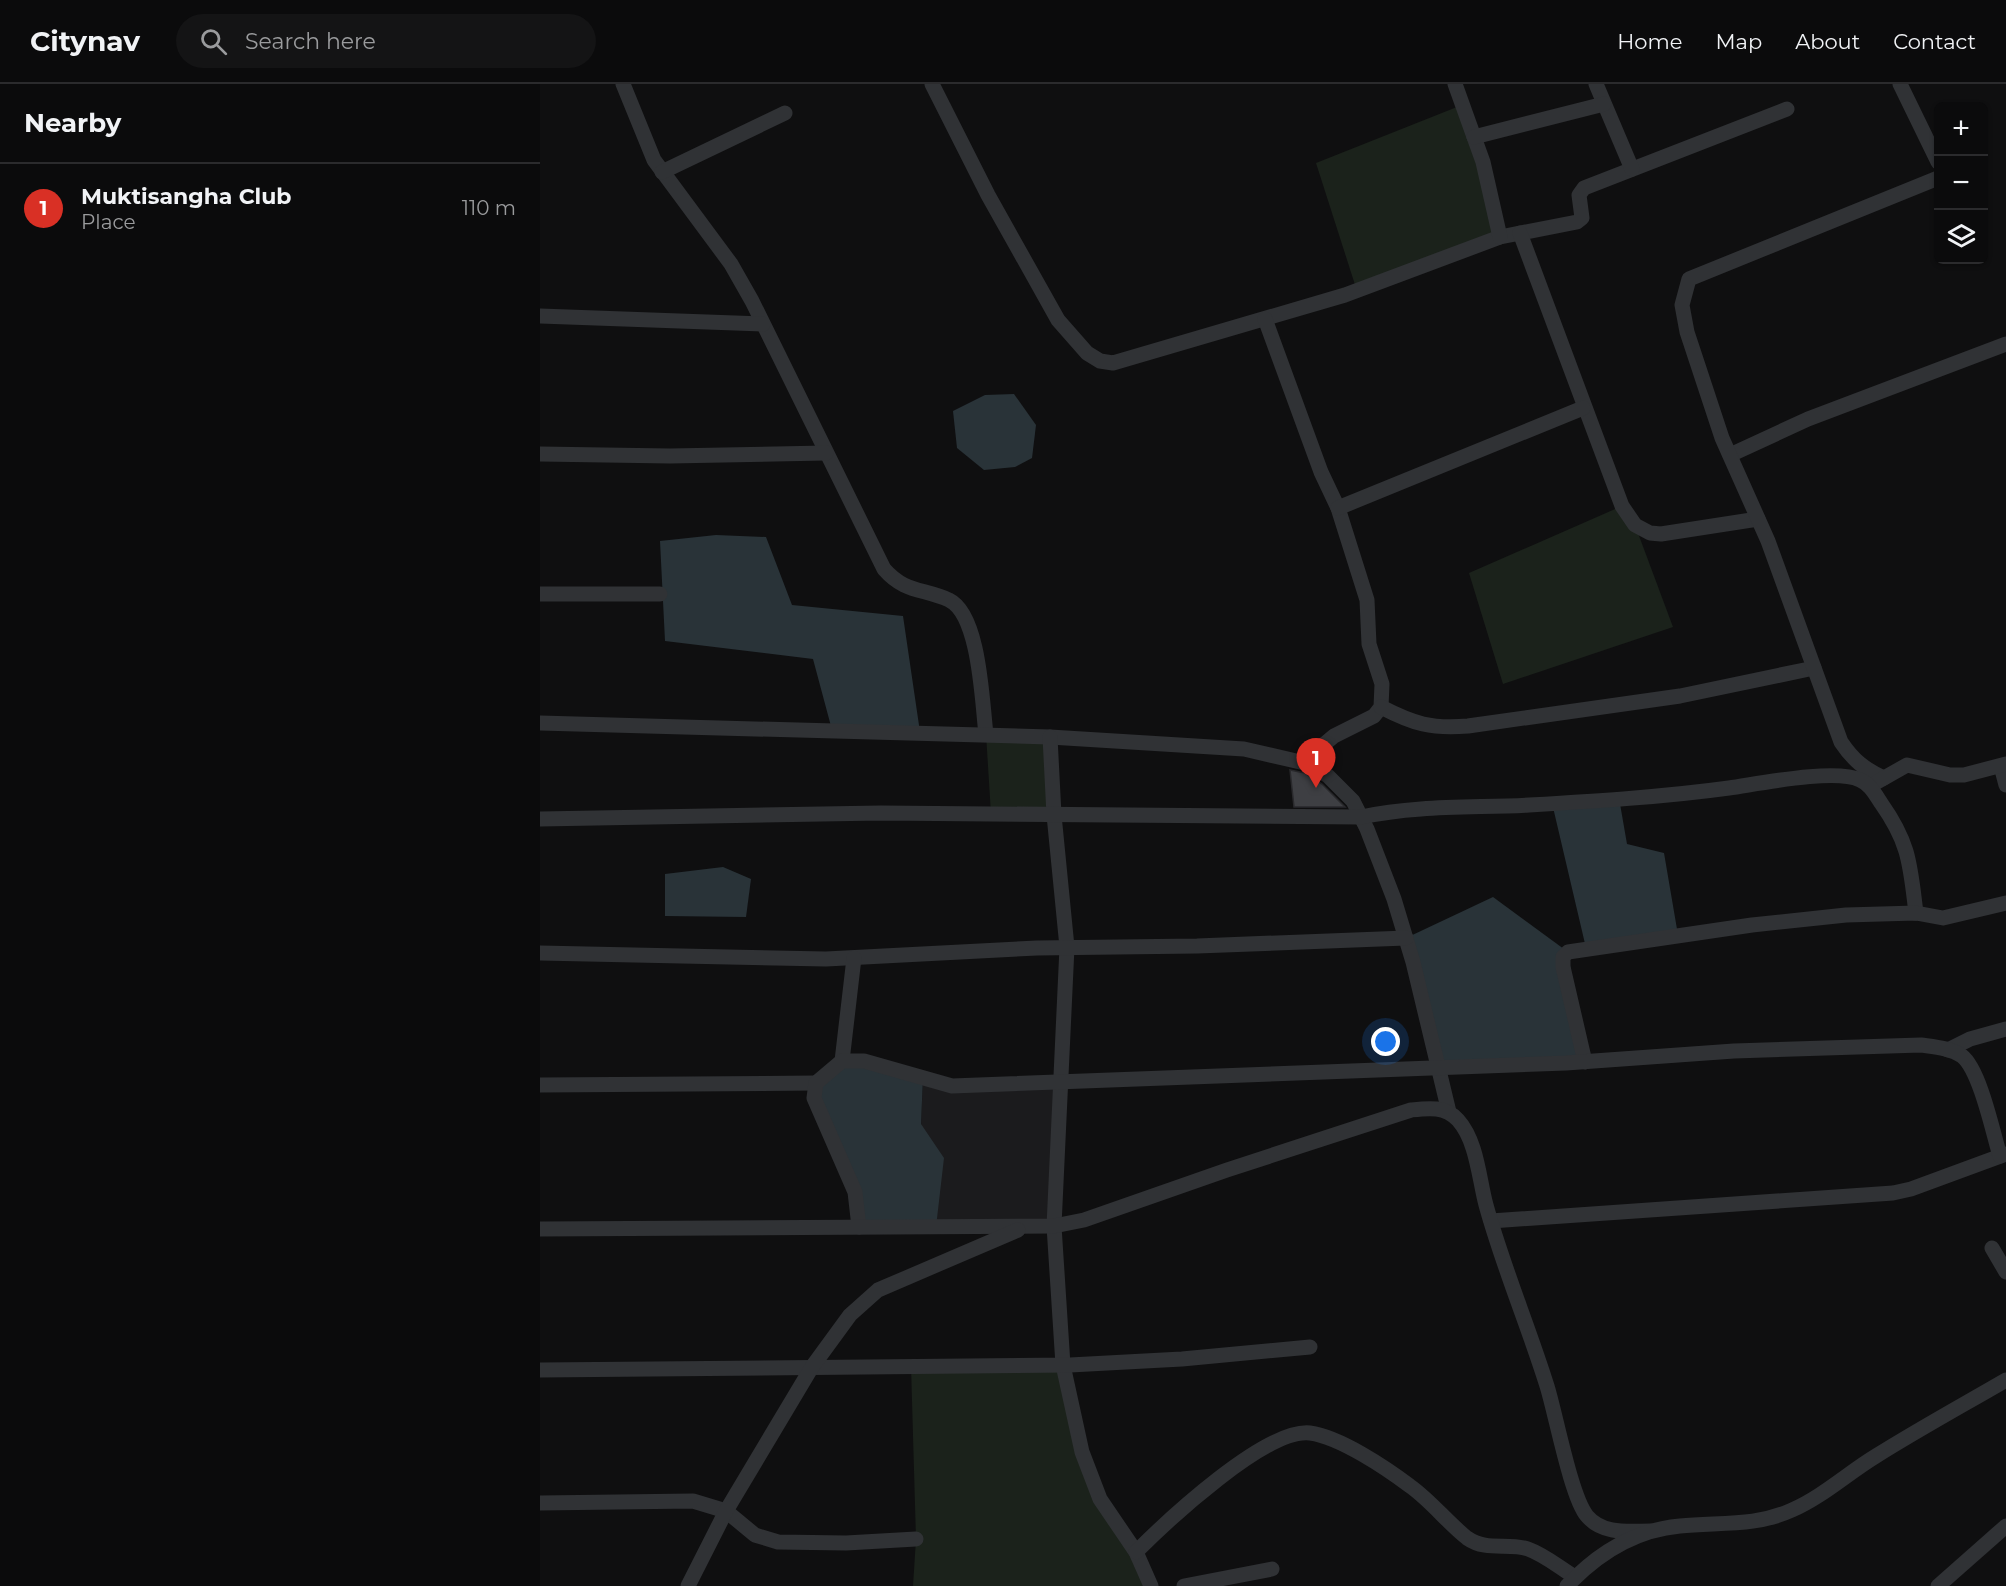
<!DOCTYPE html>
<html lang="en">
<head>
<meta charset="utf-8">
<style>
	body { margin:0; font-family:Montserrat,sans-serif; background:#141415; color:#f1f3f6 }
	.controls { position:absolute; right:18px; top:18px; display:grid; overflow:hidden; border-radius:9px; box-shadow:0 2px 4px #0004 }
	.controls button { width:54px; height:54px; display:grid; place-items:center; padding:0; border:0; border-bottom:2px solid #2b2b2d; background:#0b0b0c; color:#f1f3f6; font:30px sans-serif }
	.you { position:absolute; left:846px; top:958px; width:21px; height:21px; margin:-15px; border:4px solid #fff; border-radius:50%; background:#1a73e8; box-shadow:0 0 0 9px #1a73e833 }
	.badge { display:grid; place-items:center; width:39px; height:39px; border-radius:50%; background:#d93025; color:#fff; font-size:20px; font-weight:700 }
	.pin { position:absolute; translate:-50% -50px; filter:drop-shadow(0 2px 3px #0008) }
	.pin::after { content:''; position:absolute; top:32px; width:21px; height:18px; background:inherit; clip-path:polygon(0 0,100% 0,50% 100%) }
	.list { margin:0; padding:0; list-style:none }
	h2 { display:flex; justify-content:space-between; align-items:center; height:78px; margin:0; padding:0 24px; font-size:26px }
	h2 small { font-size:20px; font-weight:400; color:#9a9b9d }
	.list li { display:grid; grid-template-columns:39px 1fr auto; gap:18px; align-items:center; box-sizing:border-box; height:90px; padding:0 24px; border-top:2px solid #2b2b2d }
	.list b { display:block; font-size:22px; white-space:nowrap }
	.list p { margin:0; font-size:20px; white-space:nowrap; color:#9a9b9d }
	.list em { font-size:20px; font-style:normal; color:#9a9b9d }
	.icon { flex:none; width:33px; height:33px; fill:none; stroke:currentColor; stroke-width:2; stroke-linecap:round; stroke-linejoin:round }
	.map { position:relative; flex:none; width:1466px; height:1502px; overflow:hidden }
	header { display:flex; align-items:center; gap:36px; box-sizing:border-box; height:84px; padding:0 30px; background:#0b0b0c; border-bottom:2px solid #2b2b2d }
	header strong { font-size:28px }
	nav { display:flex; gap:33px; margin-inline-start:auto; font-size:21px }
	.search { width:420px; height:54px; background:#141415; display:flex; align-items:center; gap:15px; box-sizing:border-box; padding:0 21px; border-radius:33px; color:#9a9b9d; font-size:22px }
	main { display:flex }
	aside { flex:1; background:#0b0b0c }
	.map>svg:first-child { display:block }
	.built { fill:#1b1b1d }
	.green { fill:#1b221b }
	.water { fill:#293338 }
	.building { fill:#3e3f43; stroke:#29292c; stroke-width:1.5 }
	.lines { fill:none; stroke-linecap:round; stroke-linejoin:round }
	.minor { stroke:#303235; stroke-width:15 }
</style>
</head>
<body>
<header>
<strong>Citynav</strong>
<div class="search"><svg class="icon" aria-label="search" viewBox="0 0 24 24"><circle cx="10" cy="10" r="6"/><path d="M15 15l6 6"/></svg>Search here</div>
<nav><a>Home</a><a>Map</a><a>About</a><a>Contact</a></nav>
</header>
<main>
<aside>
<h2>Nearby<small></small></h2>
<ul class="list">
<li><span class="badge">1</span><div><b>Muktisangha Club</b><p>Place</p></div><em>110 m</em></li>
</ul>
</aside>
<div class="map">
<svg width="1466" height="1502" viewBox="0 0 1466 1502">
	<rect width="100%" height="100%" fill="#0f0f10"/>
	<polygon class="built" points="383,993 394,996 520,998 514,1142 396,1143 381,1040"/>
	<g class="green">
		<polygon points="922,21 960,153 817,207 776,79"/>
		<polygon points="1082,422 1095,441 1133,543 963,600 929,489"/>
		<polygon points="446,650 510,653 514,731 451,730"/>
		<polygon points="523,1281 542,1368 611,1502 373,1502 376,1455 371,1282"/>
	</g>
	<g class="water">
		<polygon points="474,310 496,341 492,374 475,383 444,386 417,364 413,327 445,311"/>
		<polygon points="176,451 226,453 252,521 363,532 380,648 292,646 273,575 125,557 120,457"/>
		<polygon points="1079,714 1087,760 1124,769 1138,851 1046,864 1012,719"/>
		<polygon points="183,783 211,795 206,833 125,832 125,790"/>
		<polygon points="953,813 1028,868 1045,978 898,982 866,854"/>
		<polygon points="302,977 383,993 381,1040 404,1074 396,1143 319,1143 276,999"/>
	</g>
	<polygon class="building" points="750,686 765,689 782,700 805,723 754,723"/>
	<g class="lines">
		<g class="minor">
			<path d="M 83,0 L 114,76 L 191,180 L 212,217 L 344,485 C 365,509 382,504 409,516 C 440,531 442,619 446,650"/>
			<polyline points="392,0 448,111 518,236 547,269 560,277 573,279 805,211 960,153 1037,138 1042,134 1039,111 1044,104 1247,25"/>
			<polyline points="915,0 943,78 960,153"/>
			<polyline points="1056,0 1092,85"/>
			<polyline points="1360,0 1398,78"/>
			<polyline points="934,53 1064,20"/>
			<polyline points="122,88 245,29"/>
			<polyline points="980,149 1082,422 1095,441 1110,449 1121,450 1218,435"/>
			<polyline points="0,232 223,240"/>
			<polyline points="725,235 781,388 798,424 827,516 829,560 842,600 841,623 834,632 794,652 763,678"/>
			<polyline points="0,370 130,372 286,369"/>
			<polyline points="1190,371 1268,335 1466,260"/>
			<polyline points="798,424 1043,324"/>
			<polyline points="0,510 120,510"/>
			<path d="M 841,623 C 874,640 891,645 928,642 L 1140,612 L 1274,584"/>
			<polyline points="0,639 510,653 704,665 769,680 788,692 813,717 827,745 854,815 873,878 909,1028"/>
			<polyline points="510,653 514,731 527,863 514,1142 523,1281 542,1368 560,1415 596,1468 611,1502"/>
			<polyline points="1461,682 1466,701"/>
			<path d="M 1344,694 C 1324,685 1313,676 1301,658 L 1228,457 L 1182,354 L 1147,248 L 1142,221 L 1149,195 L 1398,94"/>
			<polyline points="1337,698 1367,681 1410,691 1424,691 1466,680"/>
			<path d="M 0,735 L 341,729 L 821,733 C 877,721 933,724 989,721 C 1056,717 1123,713 1189,704 C 1218,700 1295,684 1320,696 C 1330,700 1335,710 1341,719 C 1370,760 1370,781 1376,829"/>
			<polyline points="0,869 286,875 497,864 657,862 866,854"/>
			<polyline points="1408,966 1430,955 1466,945"/>
			<polyline points="302,977 314,874"/>
			<polyline points="1045,978 1023,883 1023,873 1028,868 1212,841 1306,831 1376,829 1403,834 1466,819"/>
			<polyline points="0,1001 276,999"/>
			<polyline points="951,1137 1353,1109 1371,1105 1466,1070"/>
			<path d="M 319,1143 L 315,1108 L 274,1014 L 276,999 L 302,977 L 324,977 L 412,1002 L 1026,979 L 1194,967 L 1381,961 C 1395,963 1410,964 1422,972 C 1440,986 1453,1049 1460,1072"/>
			<path d="M 0,1145 L 514,1142 L 544,1136 L 687,1086 L 871,1026 C 889,1024 905,1022 918,1036 C 937,1057 939,1095 946,1121 C 963,1183 988,1241 1007,1302 C 1016,1331 1031,1413 1047,1432 C 1063,1451 1089,1447 1111,1447"/>
			<polyline points="1452,1164 1466,1188"/>
			<polyline points="0,1286 530,1281 642,1275 770,1263"/>
			<polyline points="0,1419 153,1417 186,1427 215,1451 238,1458 306,1459 376,1455"/>
			<path d="M 596,1468 C 627,1437 726,1344 770,1349 C 800,1353 846,1384 870,1402 C 891,1417 907,1438 927,1454 C 947,1468 968,1458 988,1465 C 1005,1471 1020,1484 1035,1493"/>
			<polyline points="148,1502 186,1427 272,1283 310,1231 338,1206 478,1146"/>
			<polyline points="644,1502 732,1485"/>
			<path d="M 1027,1502 C 1058,1469 1095,1446 1140,1442 C 1179,1438 1215,1443 1252,1426 C 1282,1413 1308,1389 1336,1372 C 1379,1345 1423,1321 1466,1296"/>
			<polyline points="1398,1502 1466,1442"/>
		</g>
	</g>
</svg>
<div class="controls">
<button>+</button>
<button>−</button>
<button><svg class="icon" aria-label="layers" viewBox="0 0 24 24"><path d="M12 4l9 5-9 5-9-5zM3 14l9 5 9-5"/></svg></button>
</div>
<div class="you"></div>
<div class="pin badge" style="left:776px;top:704px">1</div>
</div>
</main>
</body>
</html>
